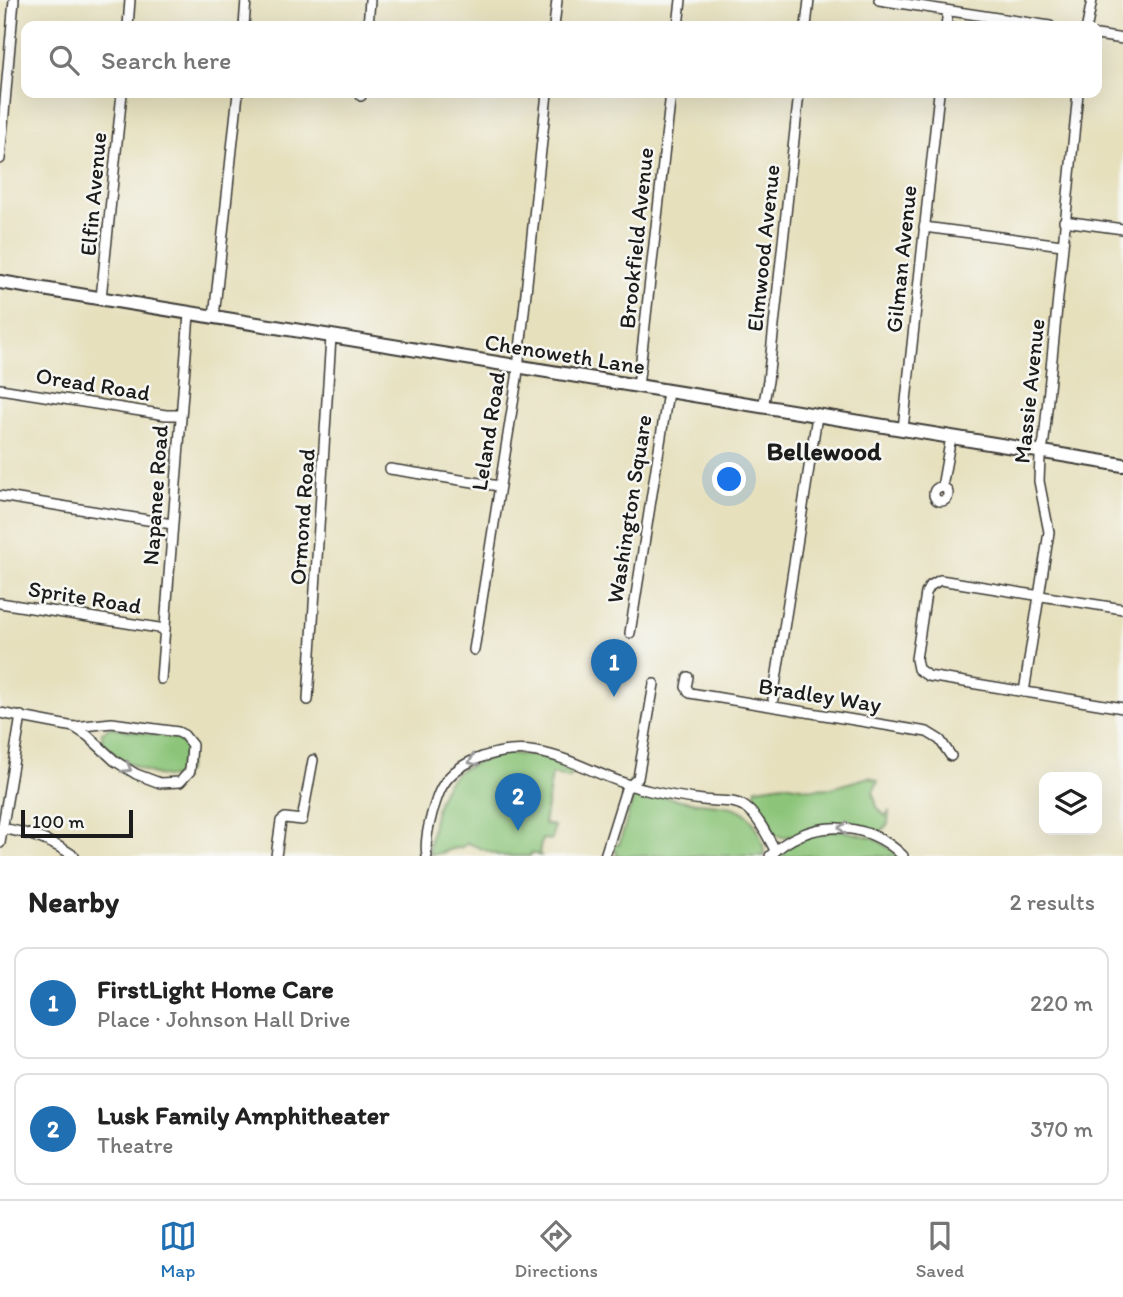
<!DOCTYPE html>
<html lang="en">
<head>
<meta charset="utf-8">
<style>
	body { margin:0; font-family:Itim,sans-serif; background:#f6f6f6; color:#222 }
	.controls { position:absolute; right:21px; bottom:21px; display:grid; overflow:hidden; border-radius:14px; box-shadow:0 7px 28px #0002 }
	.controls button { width:63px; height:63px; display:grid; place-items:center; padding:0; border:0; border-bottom:2px solid #e0e0e0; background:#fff; color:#222; font:35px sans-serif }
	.scale { position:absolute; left:21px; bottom:18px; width:112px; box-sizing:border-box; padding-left:7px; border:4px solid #1c1c1c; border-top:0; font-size:19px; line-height:24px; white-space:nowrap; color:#1c1c1c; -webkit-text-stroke:5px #f6f6f2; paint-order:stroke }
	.you { position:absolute; left:730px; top:480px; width:24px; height:24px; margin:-18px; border:5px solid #fff; border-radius:50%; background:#1a73e8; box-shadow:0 0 0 10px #1a73e833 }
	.badge { display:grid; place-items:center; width:46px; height:46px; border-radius:50%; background:#1f6fb2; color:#fff; font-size:23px; font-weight:700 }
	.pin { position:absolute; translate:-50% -58px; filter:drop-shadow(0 2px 4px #0008) }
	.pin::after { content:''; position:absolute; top:37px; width:24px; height:21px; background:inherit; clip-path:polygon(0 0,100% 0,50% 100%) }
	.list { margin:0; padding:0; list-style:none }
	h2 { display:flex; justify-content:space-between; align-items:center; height:91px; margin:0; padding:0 28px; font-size:30px }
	h2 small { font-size:23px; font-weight:400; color:#767676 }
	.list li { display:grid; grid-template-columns:46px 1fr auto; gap:21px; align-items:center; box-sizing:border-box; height:112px; margin:0 14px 14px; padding:0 14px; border:2px solid #e0e0e0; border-radius:14px }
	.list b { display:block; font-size:26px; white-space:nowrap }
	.list p { margin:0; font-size:23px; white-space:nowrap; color:#767676 }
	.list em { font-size:23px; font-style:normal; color:#767676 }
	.icon { flex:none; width:38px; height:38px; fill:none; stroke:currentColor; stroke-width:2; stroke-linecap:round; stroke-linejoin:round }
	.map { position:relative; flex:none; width:1123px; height:856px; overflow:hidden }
	.search { position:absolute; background:#fff; box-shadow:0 7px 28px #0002; left:21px; right:21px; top:21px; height:77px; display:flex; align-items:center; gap:18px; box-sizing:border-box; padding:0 24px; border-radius:14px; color:#767676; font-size:26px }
	.sheet { height:343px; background:#fff }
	nav { display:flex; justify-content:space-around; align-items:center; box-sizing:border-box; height:98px; border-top:2px solid #e0e0e0; background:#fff; font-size:19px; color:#767676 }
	nav a { display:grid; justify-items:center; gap:4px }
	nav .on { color:#1f6fb2 }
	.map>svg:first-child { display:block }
	.green { fill:#8cc579; stroke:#54704a; stroke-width:2 }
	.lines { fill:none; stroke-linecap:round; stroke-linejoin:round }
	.minor-casing { stroke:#3a3934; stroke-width:12 }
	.secondary-casing { stroke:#3a3934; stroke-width:16 }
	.minor { stroke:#fff; stroke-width:9 }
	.secondary { stroke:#fff; stroke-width:12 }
	.oneway { stroke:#999 }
	.labels { text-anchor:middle; stroke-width:5; stroke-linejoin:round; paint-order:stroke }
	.street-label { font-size:23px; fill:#1c1c1c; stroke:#f6f6f2 }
	.quarter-label { font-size:26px; font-weight:bold; fill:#1c1c1c; stroke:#f6f6f2 }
</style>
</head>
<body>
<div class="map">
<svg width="1123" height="856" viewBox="0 0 1123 856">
	<rect width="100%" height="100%" fill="#f6f6f2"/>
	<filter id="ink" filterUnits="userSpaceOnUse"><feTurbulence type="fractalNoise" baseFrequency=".0143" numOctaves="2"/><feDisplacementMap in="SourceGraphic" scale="14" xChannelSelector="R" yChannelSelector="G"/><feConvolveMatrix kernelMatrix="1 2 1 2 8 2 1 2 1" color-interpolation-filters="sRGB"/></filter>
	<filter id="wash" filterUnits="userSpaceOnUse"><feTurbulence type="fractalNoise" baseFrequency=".00686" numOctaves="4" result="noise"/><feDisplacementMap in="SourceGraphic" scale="28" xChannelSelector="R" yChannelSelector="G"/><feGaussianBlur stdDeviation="1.57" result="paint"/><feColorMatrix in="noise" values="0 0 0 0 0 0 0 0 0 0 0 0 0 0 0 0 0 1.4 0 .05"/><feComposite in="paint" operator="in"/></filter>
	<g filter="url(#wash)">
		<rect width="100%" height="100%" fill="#e6e0bd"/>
		<g class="green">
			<path d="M 111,727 L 172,738 L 182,737 L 189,744 L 188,769 L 182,777 C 156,781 120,761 102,743 L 102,732 Z"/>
			<path d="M 504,753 L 550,758 L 556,761 L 557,766 L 566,770 L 570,766 L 572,768 L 570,778 L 552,774 L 544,824 L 554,826 L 552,840 L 542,839 L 539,854 L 542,856 L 531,853 L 530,856 L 500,856 L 468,843 L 460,848 C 449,847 442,856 431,854 L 429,849 C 433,823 436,784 462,769 C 475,763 490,758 504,753 Z"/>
			<path d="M 869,777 L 878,781 L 873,792 L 877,807 L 885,816 L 889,812 L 888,824 L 881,832 C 864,831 852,824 833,824 C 800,825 784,855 762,821 C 757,813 751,808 751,798 L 755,793 L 756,788 L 784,784 L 812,789 L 831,788 Z"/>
			<path d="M 632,792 C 652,793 672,799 692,802 C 716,807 741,800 755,825 C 761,835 764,844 764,856 L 616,856 L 617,851 L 612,849 L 613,844 L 619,845 L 633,799 L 629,796 Z"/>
			<path d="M 840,830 L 874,838 L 900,856 L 776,856 C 796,839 815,834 840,830 Z"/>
		</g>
	</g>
	<g filter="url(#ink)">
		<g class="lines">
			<g class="minor-casing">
				<g id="minor">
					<polyline points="879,0 1050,26"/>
					<polyline points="128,26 130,0"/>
					<polyline points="244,26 246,0"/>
					<polyline points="368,26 370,0"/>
					<polyline points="554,26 557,0"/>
					<polyline points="678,26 681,0"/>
					<polyline points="806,26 809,0"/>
					<polyline points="946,26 948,11"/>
					<polyline points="1087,26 1092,0"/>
					<polyline points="1097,35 1123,39"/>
					<polyline points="361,96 362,93"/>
					<polyline points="0,159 14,0"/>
					<polyline points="1064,221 1123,229"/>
					<polyline points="924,227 1062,245"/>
					<polyline points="101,298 122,93"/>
					<polyline points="214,317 238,93"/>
					<polyline points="638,387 671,93"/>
					<polyline points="0,389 166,415 180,415"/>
					<polyline points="763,407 768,381 799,93"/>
					<polyline points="903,429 939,93"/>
					<polyline points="390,469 499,486"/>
					<polyline points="942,487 951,437"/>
					<circle cx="941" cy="494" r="7"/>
					<polyline points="0,496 172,524"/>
					<polyline points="0,603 165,629"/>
					<polyline points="1123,609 940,580 930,586 926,593 916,659 918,669 928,676 1123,708"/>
					<polyline points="630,633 668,392"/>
					<polyline points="474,650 517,378 547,93"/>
					<polyline points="688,677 686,687 690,693 927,732 940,740 951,756"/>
					<polyline points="161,679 189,314"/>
					<polyline points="1024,692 1049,532 1039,481 1040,458 1044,440 1078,93"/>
					<polyline points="773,699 817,416"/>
					<polyline points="308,700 331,337"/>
					<polyline points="0,713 74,727 88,736 115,761 136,774 160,783 180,782 190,771 192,745 184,735 178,732 112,723 74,727"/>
					<path d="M 0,828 C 27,832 51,840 74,856"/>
					<polyline points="0,843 21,716"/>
					<polyline points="276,856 281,821 285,818 302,820 313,760"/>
					<path d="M 427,856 C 424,840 431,814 437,798 C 443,780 454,769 472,761 C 543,730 584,776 650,791 C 667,795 686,798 703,800 C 716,802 734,799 745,807 C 759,817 767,836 775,850"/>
					<polyline points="605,856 626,789 638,778 654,684"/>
					<path d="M 770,856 C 807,818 867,819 903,856"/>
				</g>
			</g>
			<g class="secondary-casing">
				<polyline id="secondary" points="0,282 1123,465"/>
			</g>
			<use href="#minor" class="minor"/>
			<use href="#secondary" class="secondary"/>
		</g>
		<defs><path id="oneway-chevron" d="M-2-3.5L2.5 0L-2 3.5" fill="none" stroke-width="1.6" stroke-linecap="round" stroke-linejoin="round" transform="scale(1.75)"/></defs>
		<g class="oneway">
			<use href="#oneway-chevron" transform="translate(473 761) rotate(156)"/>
			<use href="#oneway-chevron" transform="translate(127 768) rotate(31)"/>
			<use href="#oneway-chevron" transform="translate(843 828) rotate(-176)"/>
		</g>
	</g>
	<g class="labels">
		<g class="street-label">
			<text transform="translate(93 194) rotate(-85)" y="8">Elfin Avenue</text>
			<text transform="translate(636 238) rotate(-84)" y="8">Brookfield Avenue</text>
			<text transform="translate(763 248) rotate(-84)" y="8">Elmwood Avenue</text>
			<text transform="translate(901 259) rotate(-84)" y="8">Gilman Avenue</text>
			<text transform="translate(565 354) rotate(9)" y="8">Chenoweth Lane</text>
			<text transform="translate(93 384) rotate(9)" y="8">Oread Road</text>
			<text transform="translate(1029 391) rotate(-84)" y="8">Massie Avenue</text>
			<text transform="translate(488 431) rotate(-81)" y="8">Leland Road</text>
			<text transform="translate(155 495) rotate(-86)" y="8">Napanee Road</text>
			<text transform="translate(629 509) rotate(-81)" y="8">Washington Square</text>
			<text transform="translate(302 517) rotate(-86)" y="8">Ormond Road</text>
			<text transform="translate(85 597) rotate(9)" y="8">Sprite Road</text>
			<text transform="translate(820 695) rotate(9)" y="8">Bradley Way</text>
		</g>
		<g class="quarter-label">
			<text x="824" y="460">Bellewood</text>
		</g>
	</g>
</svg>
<div class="controls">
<button><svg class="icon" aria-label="layers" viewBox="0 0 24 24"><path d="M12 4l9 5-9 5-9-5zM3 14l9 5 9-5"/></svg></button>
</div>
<div class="scale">100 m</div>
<div class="you"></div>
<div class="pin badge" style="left:614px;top:697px">1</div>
<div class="pin badge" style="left:518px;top:831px">2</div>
<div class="search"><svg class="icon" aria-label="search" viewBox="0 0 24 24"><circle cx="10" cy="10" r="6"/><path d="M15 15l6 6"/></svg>Search here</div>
</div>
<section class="sheet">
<h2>Nearby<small>2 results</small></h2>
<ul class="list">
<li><span class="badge">1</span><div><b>FirstLight Home Care</b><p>Place · Johnson Hall Drive</p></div><em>220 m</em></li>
<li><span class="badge">2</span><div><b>Lusk Family Amphitheater</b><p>Theatre</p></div><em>370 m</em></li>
</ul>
</section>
<nav>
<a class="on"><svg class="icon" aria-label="map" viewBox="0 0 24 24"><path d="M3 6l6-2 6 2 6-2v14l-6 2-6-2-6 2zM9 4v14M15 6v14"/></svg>Map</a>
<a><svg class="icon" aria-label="directions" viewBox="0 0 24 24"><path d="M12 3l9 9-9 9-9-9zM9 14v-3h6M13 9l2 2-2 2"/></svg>Directions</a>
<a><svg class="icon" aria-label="saved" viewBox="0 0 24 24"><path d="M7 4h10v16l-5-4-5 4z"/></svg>Saved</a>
</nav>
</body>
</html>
